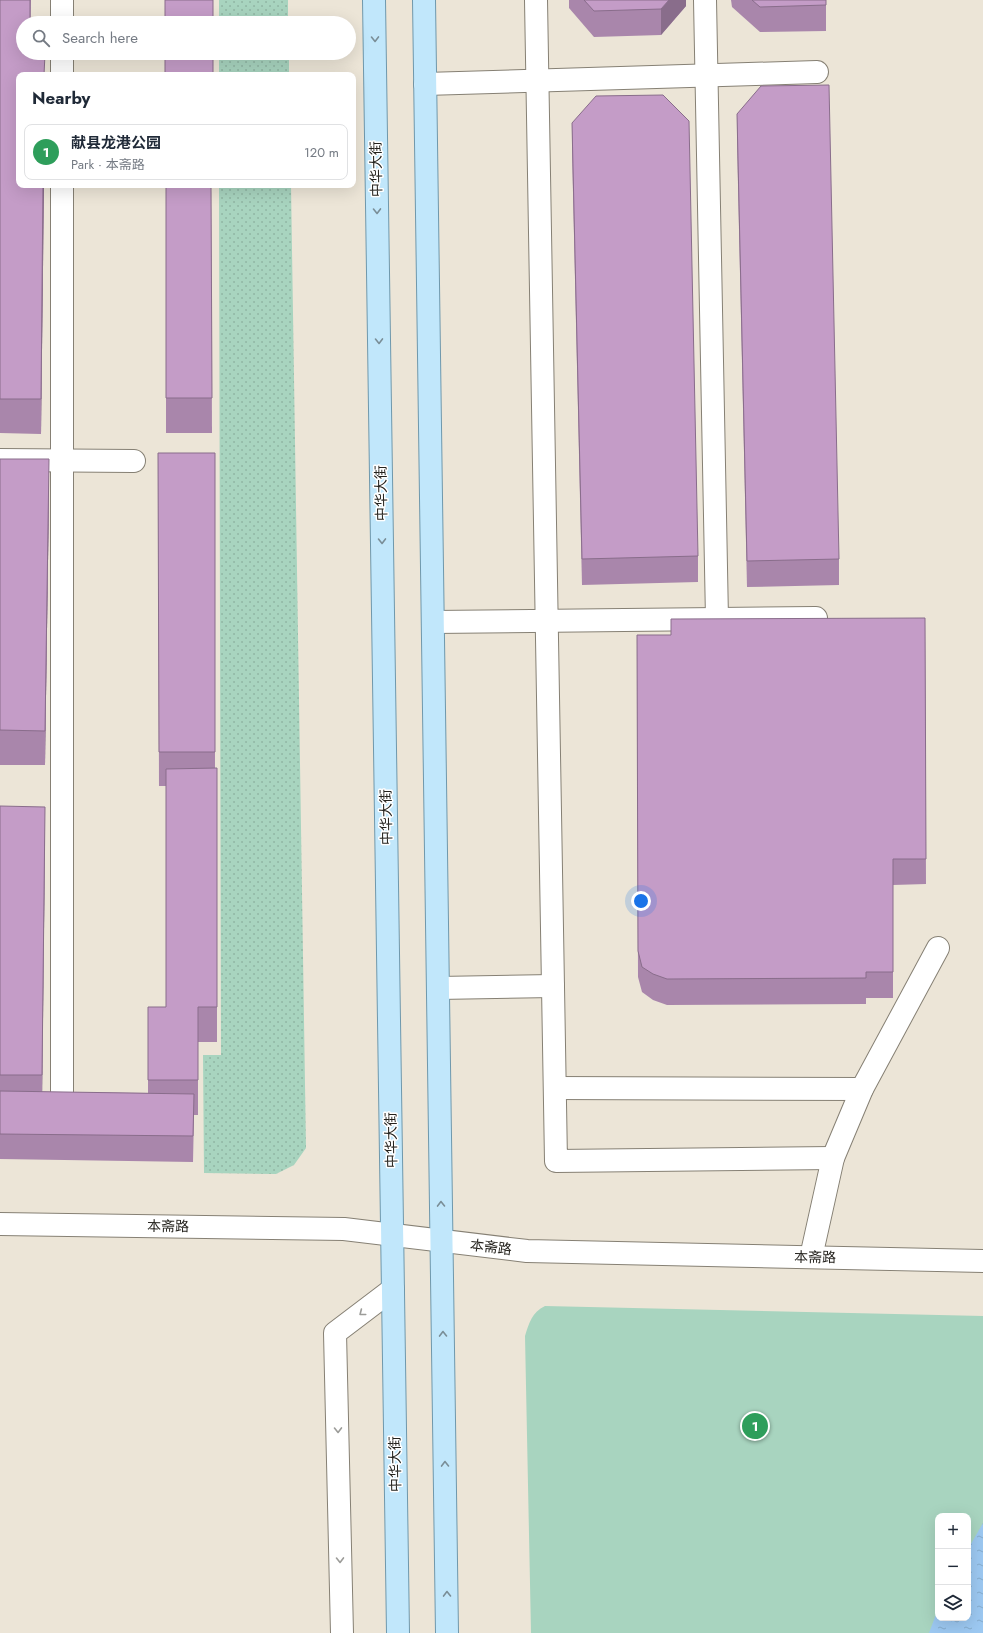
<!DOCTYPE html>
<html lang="en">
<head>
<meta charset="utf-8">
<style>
	body { margin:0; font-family:Jost,"Noto Sans SC",sans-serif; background:#f6f6f7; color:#1f2937 }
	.controls { position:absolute; right:12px; bottom:12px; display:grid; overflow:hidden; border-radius:8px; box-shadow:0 4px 16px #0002 }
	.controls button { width:36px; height:36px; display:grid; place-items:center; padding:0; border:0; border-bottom:1px solid #e0e1e3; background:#fff; color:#1f2937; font:20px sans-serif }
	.you { position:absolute; left:641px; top:901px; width:14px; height:14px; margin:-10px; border:3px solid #fff; border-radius:50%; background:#1a73e8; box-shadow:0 0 0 6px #1a73e833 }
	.badge { display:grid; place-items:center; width:26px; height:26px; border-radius:50%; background:#4d64d9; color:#fff; font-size:13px; font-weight:700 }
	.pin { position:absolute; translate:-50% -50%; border:2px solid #fff; box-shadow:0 1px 4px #0006 }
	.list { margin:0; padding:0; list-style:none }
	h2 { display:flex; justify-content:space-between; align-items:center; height:52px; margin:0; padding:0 16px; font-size:17px }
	h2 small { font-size:13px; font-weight:400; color:#747a83 }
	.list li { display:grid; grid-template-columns:26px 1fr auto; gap:12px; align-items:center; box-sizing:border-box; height:56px; margin:0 8px 8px; padding:0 8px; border:1px solid #e0e1e3; border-radius:8px }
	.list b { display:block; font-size:15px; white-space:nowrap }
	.list p { margin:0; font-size:13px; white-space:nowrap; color:#747a83 }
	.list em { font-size:13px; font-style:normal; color:#747a83 }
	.icon { flex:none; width:22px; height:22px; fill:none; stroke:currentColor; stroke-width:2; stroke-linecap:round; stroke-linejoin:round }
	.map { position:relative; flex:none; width:983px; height:1633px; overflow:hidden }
	.search { position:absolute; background:#fff; box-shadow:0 4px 16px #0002; left:16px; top:16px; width:340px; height:44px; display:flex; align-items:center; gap:10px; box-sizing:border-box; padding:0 14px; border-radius:22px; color:#747a83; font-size:15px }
	.panel { position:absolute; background:#fff; box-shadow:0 4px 16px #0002; left:16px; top:72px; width:340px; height:116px; border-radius:8px }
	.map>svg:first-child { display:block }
	.grass { fill:url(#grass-dots) }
	.park { fill:#a8d4bf; fill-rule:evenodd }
	.water { fill:url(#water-ripples) }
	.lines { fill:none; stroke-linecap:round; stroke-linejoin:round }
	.minor-casing { stroke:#868074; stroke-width:24 }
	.major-casing { stroke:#6f98ac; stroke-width:24 }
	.minor { stroke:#fff; stroke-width:22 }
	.major { stroke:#c1e7fb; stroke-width:22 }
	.wall { fill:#a986ab }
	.shaded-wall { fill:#896d8b }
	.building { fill:#c49cc7; stroke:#896d8b }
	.oneway { stroke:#7a8e97 }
	.oneway2 { stroke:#9c9c99 }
	.labels { text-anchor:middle; stroke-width:3; stroke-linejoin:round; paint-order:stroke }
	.street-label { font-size:14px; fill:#24221d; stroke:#fff }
</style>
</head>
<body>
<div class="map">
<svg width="983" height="1633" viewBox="0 0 983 1633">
	<defs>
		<pattern id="grass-dots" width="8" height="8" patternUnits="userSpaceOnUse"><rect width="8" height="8" fill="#a8d4bf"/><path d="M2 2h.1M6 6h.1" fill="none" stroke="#90b6a4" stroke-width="1.8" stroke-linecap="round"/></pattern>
		<pattern id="water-ripples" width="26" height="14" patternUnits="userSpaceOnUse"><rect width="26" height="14" fill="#9cc8f1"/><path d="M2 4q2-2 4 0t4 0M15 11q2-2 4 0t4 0" fill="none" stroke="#86acce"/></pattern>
	</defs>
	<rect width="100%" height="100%" fill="#ece5d7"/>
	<g class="grass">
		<rect x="219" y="0" width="69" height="23"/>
		<rect x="219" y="53" width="70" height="22"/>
		<polygon points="219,185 291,185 306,1148 294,1165 276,1174 204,1173 203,1055 221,1055"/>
	</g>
	<path class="park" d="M 545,1306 L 983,1316 L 983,1633 L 531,1633 L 525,1336 C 529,1323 532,1312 545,1306 ZM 938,1516 L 968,1516 L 968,1618 L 938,1618 Z"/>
	<polygon class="water" points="983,1523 983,1633 929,1633 938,1609 938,1618 968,1618 968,1549"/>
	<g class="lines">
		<g class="minor-casing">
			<g id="minor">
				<polyline points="536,0 556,1161 833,1158"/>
				<polyline points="705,0 717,619"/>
				<polyline points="62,23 62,0"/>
				<polyline points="62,75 62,53"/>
				<polyline points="425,84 817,72"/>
				<polyline points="0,460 134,461"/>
				<polyline points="433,622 816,618"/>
				<polyline points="438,988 553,986"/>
				<polyline points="555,1088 862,1089"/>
				<polyline points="62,1094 62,185"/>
				<polyline points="0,1224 344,1229 527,1251 983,1261"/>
				<polyline points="811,1257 833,1158 862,1089 938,948"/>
				<polyline points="342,1633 335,1333 393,1289"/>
			</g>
		</g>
		<g class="major-casing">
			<g id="major">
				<polyline points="374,0 398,1633"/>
				<polyline points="424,0 447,1633"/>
			</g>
		</g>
		<use href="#minor" class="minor"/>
		<use href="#major" class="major"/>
	</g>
	<g class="wall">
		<polygon points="0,0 31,0 30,54 44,185 41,434 0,433"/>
		<polygon points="569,0 686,0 686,6 661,35 594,37 569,8"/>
		<polygon points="731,0 826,0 826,31 760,32 732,7"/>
		<polygon points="737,114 839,559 839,585 747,587 737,140"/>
		<polygon points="572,123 698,556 698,582 582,585 572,149"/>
		<polygon points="166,185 211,185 212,433 166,433"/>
		<polygon points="158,453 215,453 215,768 217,768 217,1042 198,1042 198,1115 194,1115 193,1162 0,1159 0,806 45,841 42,1092 148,1093 148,1007 166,1007 166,786 159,786"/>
		<polygon points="0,459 49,494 45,765 0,765"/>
		<polygon points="925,618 926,884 893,885 893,998 866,998 866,1004 667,1005 653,1000 642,992 638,977 637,635 671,635"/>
	</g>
	<g class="shaded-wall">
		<polygon points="669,0 686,0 686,6 661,35 661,9"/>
		<polygon points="43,185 44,185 41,434 41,399"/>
		<polygon points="49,459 49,494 45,765 45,731"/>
		<polygon points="45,807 45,841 42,1110 42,1075"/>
	</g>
	<g class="building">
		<polygon points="0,0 30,0 30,23 23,23 23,53 30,53 30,54 45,54 44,75 19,75 19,185 43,185 41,399 0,399"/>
		<rect x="165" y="0" width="48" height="23"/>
		<polygon points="584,0 669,0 661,9 594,11"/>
		<polygon points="752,0 826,0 826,5 760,7"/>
		<rect x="165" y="53" width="48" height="22"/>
		<polygon points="829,85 839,559 747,561 737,114 761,86"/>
		<polygon points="663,95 689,121 698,556 582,559 572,123 596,96"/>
		<polygon points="166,185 211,185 212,398 166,398"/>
		<polygon points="158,453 215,453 215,752 159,752"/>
		<polygon points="0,459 49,459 45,731 0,730"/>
		<polygon points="925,618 926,859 893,859 893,972 866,972 866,978 667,979 653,974 642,967 638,951 637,635 671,635 671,619"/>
		<polygon points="217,768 217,1007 198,1007 198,1080 148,1080 148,1007 166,1007 166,769"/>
		<polygon points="0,806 45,807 42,1075 0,1075"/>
		<polygon points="0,1091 194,1094 193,1136 0,1134"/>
	</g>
	<defs><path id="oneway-chevron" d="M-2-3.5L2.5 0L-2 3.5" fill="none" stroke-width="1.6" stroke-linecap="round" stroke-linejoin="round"/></defs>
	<g class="oneway">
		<use href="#oneway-chevron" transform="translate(375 39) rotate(89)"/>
		<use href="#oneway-chevron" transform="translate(377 211) rotate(89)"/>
		<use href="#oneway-chevron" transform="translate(379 341) rotate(89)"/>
		<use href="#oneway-chevron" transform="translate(382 541) rotate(89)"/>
		<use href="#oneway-chevron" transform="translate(441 1204) rotate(-91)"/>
		<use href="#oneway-chevron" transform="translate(443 1334) rotate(-91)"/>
		<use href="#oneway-chevron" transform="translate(445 1464) rotate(-91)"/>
		<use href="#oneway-chevron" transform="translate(447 1594) rotate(-91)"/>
	</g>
	<g class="oneway2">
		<use href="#oneway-chevron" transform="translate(362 1313) rotate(142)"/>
		<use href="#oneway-chevron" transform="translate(338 1430) rotate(89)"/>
		<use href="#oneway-chevron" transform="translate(340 1560) rotate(89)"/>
	</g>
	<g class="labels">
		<g class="street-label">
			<text transform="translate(376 169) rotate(-91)" y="5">中华大街</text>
			<text transform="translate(381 493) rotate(-91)" y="5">中华大街</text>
			<text transform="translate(386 817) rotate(-91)" y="5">中华大街</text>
			<text transform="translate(391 1140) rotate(-91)" y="5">中华大街</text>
			<text transform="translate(168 1226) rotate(1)" y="5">本斋路</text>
			<text transform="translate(491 1247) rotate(7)" y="5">本斋路</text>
			<text transform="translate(815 1257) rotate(1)" y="5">本斋路</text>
			<text transform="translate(395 1464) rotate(-91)" y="5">中华大街</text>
		</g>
	</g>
</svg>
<div class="controls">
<button>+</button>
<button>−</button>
<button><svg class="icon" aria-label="layers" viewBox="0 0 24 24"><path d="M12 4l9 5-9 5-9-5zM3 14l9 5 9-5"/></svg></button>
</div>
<div class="you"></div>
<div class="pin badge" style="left:755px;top:1426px;background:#2e9e5b">1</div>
<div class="search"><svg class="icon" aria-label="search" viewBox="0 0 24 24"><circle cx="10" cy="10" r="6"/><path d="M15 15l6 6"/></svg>Search here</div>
<section class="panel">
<h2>Nearby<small></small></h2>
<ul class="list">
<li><span class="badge" style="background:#2e9e5b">1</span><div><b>献县龙港公园</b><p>Park · 本斋路</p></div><em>120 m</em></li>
</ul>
</section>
</div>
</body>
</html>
